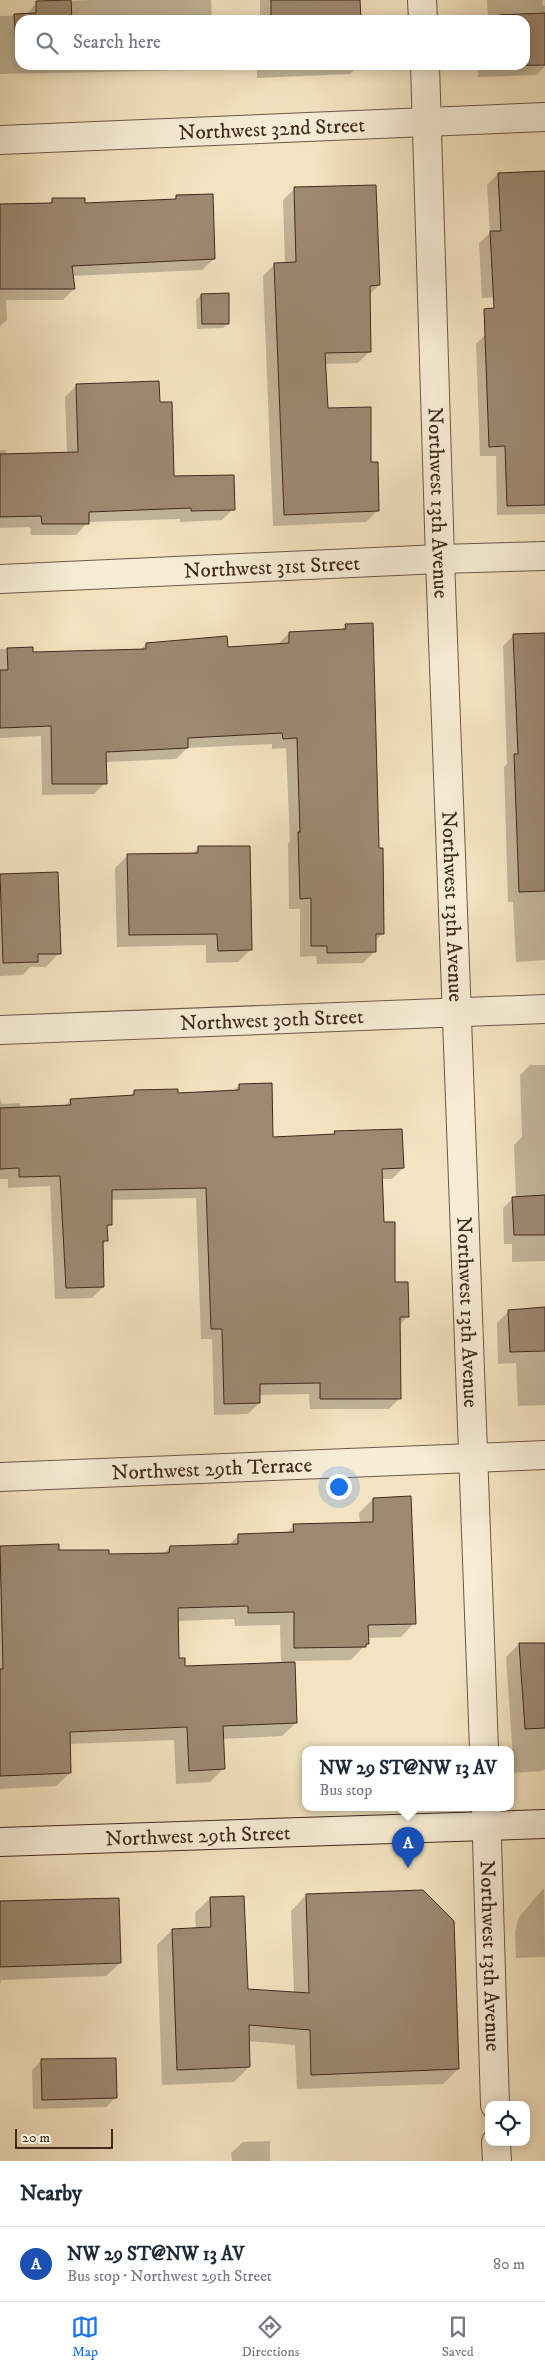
<!DOCTYPE html>
<html lang="en">
<head>
<meta charset="utf-8">
<style>
	body { margin:0; font-family:"IM FELL DW Pica",serif; background:#f2f2f3; color:#1f2937 }
	.controls { position:absolute; right:15px; bottom:15px; display:grid; overflow:hidden; border-radius:10px; box-shadow:0 2px 12px #0003 }
	.controls button { width:45px; height:45px; display:grid; place-items:center; padding:0; border:0; border-bottom:1px solid #e0e1e3; background:#fff; color:#1f2937; font:25px sans-serif }
	.scale { position:absolute; left:15px; bottom:12px; width:98px; box-sizing:border-box; padding-left:5px; border:2px solid #41291e; border-top:0; font-size:14px; line-height:18px; white-space:nowrap; color:#41291e; -webkit-text-stroke:4px #f7edd6; paint-order:stroke }
	.you { position:absolute; left:338px; top:1486px; width:18px; height:18px; margin:-12px; border:4px solid #fff; border-radius:50%; background:#1a73e8; box-shadow:0 0 0 8px #1a73e833 }
	.badge { display:grid; place-items:center; width:32px; height:32px; border-radius:50%; background:#1a73e8; color:#fff; font-size:16px; font-weight:700 }
	.pin { position:absolute; translate:-50% -41px; filter:drop-shadow(0 1px 2px #0008) }
	.pin::after { content:''; position:absolute; top:26px; width:18px; height:15px; background:inherit; clip-path:polygon(0 0,100% 0,50% 100%) }
	.popup { position:absolute; left:302px; top:1746px; width:212px; height:65px; box-sizing:border-box; display:grid; place-content:center; border-radius:10px; background:#fff; filter:drop-shadow(0 1px 4px #0005); font-size:16px; white-space:nowrap; color:#747a83 }
	.popup b { font-size:19px; color:#1f2937 }
	.popup::after { content:''; position:absolute; left:50%; top:100%; margin-left:-10px; border:10px solid transparent; border-top-color:#fff }
	.list { margin:0; padding:0; list-style:none }
	h2 { display:flex; justify-content:space-between; align-items:center; height:65px; margin:0; padding:0 20px; font-size:21px }
	h2 small { font-size:16px; font-weight:400; color:#747a83 }
	.list li { display:grid; grid-template-columns:32px 1fr auto; gap:15px; align-items:center; box-sizing:border-box; height:75px; padding:0 20px; border-top:1px solid #e0e1e3 }
	.list b { display:block; font-size:19px; white-space:nowrap }
	.list p { margin:0; font-size:16px; white-space:nowrap; color:#747a83 }
	.list em { font-size:16px; font-style:normal; color:#747a83 }
	.icon { flex:none; width:28px; height:28px; fill:none; stroke:currentColor; stroke-width:2; stroke-linecap:round; stroke-linejoin:round }
	.map { position:relative; flex:none; width:545px; height:2161px; overflow:hidden }
	.search { position:absolute; background:#fff; box-shadow:0 2px 12px #0003; left:15px; right:15px; top:15px; height:55px; display:flex; align-items:center; gap:12px; box-sizing:border-box; padding:0 18px; border-radius:15px; color:#747a83; font-size:19px }
	.sheet { height:140px; background:#fff }
	nav { display:flex; justify-content:space-around; align-items:center; box-sizing:border-box; height:70px; border-top:1px solid #e0e1e3; background:#fff; font-size:14px; color:#747a83 }
	nav a { display:grid; justify-items:center; gap:2px }
	nav .on { color:#1a73e8 }
	.map>svg:first-child { display:block }
	.shadow { fill:#0003; fill-rule:evenodd }
	.building { fill:#9e8a72; stroke:#41291e }
	.lines { fill:none; stroke-linecap:round; stroke-linejoin:round }
	.street-casing { stroke:#6e5846; stroke-width:30 }
	.secondary-casing { stroke:#41291e; stroke-width:30 }
	.street { stroke:#f7edd6; stroke-width:28 }
	.secondary { stroke:#f7edd6; stroke-width:28 }
	.labels { text-anchor:middle; stroke-width:4; stroke-linejoin:round; paint-order:stroke }
	.street-label { font-size:21px; fill:#41291e; stroke:#f7edd6 }
</style>
</head>
<body>
<div class="map">
<svg width="545" height="2161" viewBox="0 0 545 2161">
	<rect width="100%" height="100%" fill="#f3e3c0"/>
	<filter id="stains"><feTurbulence type="fractalNoise" baseFrequency=".004" numOctaves="4"/><feColorMatrix values="0 0 0 0 .2 0 0 0 0 .09 0 0 0 0 .02 0 0 0 .5 -.17"/></filter>
	<radialGradient id="worn" r=".72"><stop offset=".6" stop-color="#630" stop-opacity="0"/><stop offset="1" stop-color="#630" stop-opacity=".3"/></radialGradient>
	<g class="shadow">
		<polygon points="88,0 211,0 212,20 20,20 20,65 209,65 203,70 0,74 0,16 26,15 36,3"/>
		<polygon points="260,0 360,0 361,20 260,20"/>
		<polygon points="487,0 542,0 543,6 545,6 545,66 537,75 478,77 478,65 525,65 525,20 488,20"/>
		<polygon points="257,65 360,65 350,74 257,78"/>
		<polygon points="545,172 545,295 482,298 479,243 490,233 487,185 498,174"/>
		<polygon points="295,188 379,285 369,295 370,351 358,363 324,364 326,409 370,464 378,510 366,522 273,526 263,276 275,264 285,264 283,200"/>
		<polygon points="177,196 214,259 202,270 72,276 74,289 63,300 6,300 7,320 0,326 0,206 48,204 53,199 84,204 172,201"/>
		<polygon points="201,295 228,323 223,328 197,329 196,300"/>
		<polygon points="486,334 545,337 545,514 497,515 496,456 480,456 476,344"/>
		<polygon points="76,386 159,403 173,477 233,509 222,520 180,522 180,519 88,522 76,535 31,535 30,527 0,528 0,450 6,450 6,455 67,453 65,397"/>
		<polygon points="346,625 378,850 383,933 374,942 374,952 363,963 317,964 316,956 300,957 300,909 289,909 288,844 290,842 286,748 272,749 272,744 187,748 176,759 105,762 105,783 94,794 42,795 41,736 0,738 0,649 32,648 32,653 140,650 146,644 227,648 278,644 289,633 340,631"/>
		<polygon points="545,634 545,960 516,962 513,902 508,902 504,767 507,764 503,646 514,635"/>
		<polygon points="199,847 251,949 238,962 206,963 206,945 117,947 115,868 127,856 192,854"/>
		<polygon points="56,873 59,953 46,967 30,967 23,975 0,976 0,875"/>
		<polygon points="530,1065 545,1065 545,1261 512,1262 512,1244 504,1244 503,1208 513,1198 516,1198 514,1145 522,1137 520,1075"/>
		<polygon points="239,1085 272,1139 333,1135 335,1133 403,1168 392,1179 381,1179 383,1223 393,1283 408,1316 399,1326 400,1398 389,1409 310,1409 309,1394 259,1395 259,1403 248,1414 214,1415 212,1339 201,1339 196,1198 111,1200 111,1224 106,1229 106,1240 102,1245 103,1287 92,1298 55,1299 50,1186 8,1188 8,1179 0,1179 0,1099 2,1104 20,1103 20,1108 64,1106 71,1100 130,1096 134,1092 177,1094 232,1092"/>
		<polygon points="545,1308 545,1405 518,1406 516,1363 498,1364 497,1323 509,1311"/>
		<path d="M 373,1499 L 414,1623 L 401,1637 L 367,1638 L 367,1643 L 351,1660 L 294,1661 L 296,1723 L 282,1736 L 222,1739 L 224,1768 L 210,1782 L 176,1784 L 174,1740 L 69,1744 L 70,1773 L 56,1786 L 0,1789 L 0,1547 L 57,1545 L 58,1551 L 108,1556 L 163,1554 L 170,1547 L 228,1546 L 238,1536 L 286,1534 L 294,1525 L 360,1523 L 359,1513 ZM 234,1619 L 235,1626 L 280,1625 L 281,1664 L 184,1667 L 177,1659 L 177,1621 Z"/>
		<polygon points="519,1644 545,1644 545,1769 542,1771 514,1773 506,1657"/>
		<polygon points="544,1888 545,1957 516,1958 515,1932 519,1917"/>
		<polygon points="306,1895 458,2069 443,2084 297,2089 295,2045 248,2041 249,2067 234,2082 162,2085 157,1945 172,1930 196,1929 195,1913 210,1898 246,1990 294,1994 291,1911"/>
		<polygon points="0,1903 120,1963 106,1976 1,1980 0,1985"/>
		<polygon points="42,2060 116,2097 106,2107 33,2109 32,2070"/>
		<polygon points="270,2141 270,2161 232,2161 231,2153 243,2142"/>
	</g>
	<g class="building">
		<polygon points="71,0 72,20 20,20 20,63 17,63 14,14 36,13 36,1"/>
		<polygon points="271,0 360,0 361,20 267,20 266,17 271,17"/>
		<polygon points="545,13 545,65 500,66 525,65 525,20 498,20 498,15"/>
		<polygon points="545,171 545,505 507,506 505,446 489,447 484,309 494,308 490,231 501,231 498,173"/>
		<polygon points="376,185 380,285 370,286 371,352 325,353 328,408 371,407 371,462 378,462 379,511 284,515 274,263 296,262 294,187"/>
		<polygon points="213,194 215,259 72,266 75,289 0,289 0,204 52,203 52,198 85,198 85,203 176,199 176,195"/>
		<polygon points="229,293 229,324 202,324 201,294"/>
		<polygon points="159,381 160,402 172,402 174,476 234,475 235,510 191,511 191,508 89,512 89,524 42,524 41,516 0,517 0,454 78,452 76,384"/>
		<polygon points="373,623 379,848 383,848 384,934 376,934 376,952 327,953 327,946 311,946 311,898 300,899 298,832 300,832 297,738 283,739 282,733 188,738 188,748 106,752 107,784 52,784 51,726 0,728 0,670 8,670 7,648 33,647 33,652 146,649 146,643 227,636 228,647 289,643 289,632 346,629 345,624"/>
		<polygon points="545,633 545,891 519,892 514,754 518,754 513,634"/>
		<polygon points="198,846 250,846 252,950 218,951 217,934 129,935 127,854 198,853"/>
		<polygon points="58,872 61,954 38,954 38,962 3,963 0,874"/>
		<polygon points="272,1083 273,1137 335,1134 334,1131 402,1129 404,1168 382,1169 384,1222 395,1222 395,1282 408,1282 409,1317 400,1317 401,1399 320,1399 320,1383 260,1384 260,1403 224,1404 222,1329 211,1329 206,1188 112,1190 112,1225 107,1225 108,1241 103,1241 104,1287 66,1288 60,1176 19,1177 19,1168 0,1169 0,1108 71,1105 70,1099 134,1095 134,1090 178,1089 178,1093 239,1090 239,1084"/>
		<polygon points="545,1195 545,1235 514,1235 512,1197"/>
		<polygon points="545,1307 545,1351 510,1352 508,1310"/>
		<polygon points="411,1496 416,1624 368,1625 369,1644 366,1644 366,1647 294,1648 294,1612 248,1613 248,1606 178,1608 179,1658 185,1658 185,1666 295,1662 297,1723 223,1726 225,1769 189,1771 187,1727 70,1732 71,1773 0,1776 0,1669 3,1669 0,1546 59,1544 59,1550 109,1550 109,1554 169,1553 170,1546 238,1544 238,1534 294,1532 293,1524 373,1522 373,1498"/>
		<polygon points="519,1643 545,1643 545,1728 525,1729"/>
		<polygon points="423,1890 454,1921 459,2069 311,2075 310,2030 249,2025 250,2067 177,2070 172,1929 211,1927 210,1897 244,1896 248,1989 309,1993 306,1894"/>
		<polygon points="119,1898 121,1963 0,1967 0,1901"/>
		<polygon points="116,2058 117,2098 42,2100 41,2059"/>
	</g>
	<g class="lines">
		<g class="street-casing">
			<g id="street">
				<polyline points="422,0 423,20"/>
				<path id="s1" d="M 425,65 L 440,559 L 484,1749"/>
				<path id="s2" d="M 0,140 L 545,117"/>
				<path id="s3" d="M 0,579 L 440,559 L 545,556"/>
				<path id="s4" d="M 0,1030 L 545,1009"/>
				<path id="s5" d="M 0,1477 L 545,1455"/>
				<path id="s6" d="M 486,1807 L 495,2105"/>
				<polyline points="496,2142 497,2161"/>
			</g>
		</g>
		<g class="secondary-casing">
			<g id="secondary">
				<path id="s7" d="M 0,1842 L 545,1824"/>
			</g>
		</g>
		<use href="#street" class="street"/>
		<use href="#secondary" class="secondary"/>
	</g>
	<g class="labels">
		<g class="street-label">
			<text dy="7" stroke="none"><textPath href="#s2" startOffset="272">Northwest 32nd Street</textPath></text>
			<text dy="7" stroke="none"><textPath href="#s1" startOffset="438">Northwest 13th Avenue</textPath></text>
			<text dy="7" stroke="none"><textPath href="#s3" startOffset="272">Northwest 31st Street</textPath></text>
			<text dy="7" stroke="none"><textPath href="#s1" startOffset="842">Northwest 13th Avenue</textPath></text>
			<text dy="7" stroke="none"><textPath href="#s4" startOffset="272">Northwest 30th Street</textPath></text>
			<text dy="7" stroke="none"><textPath href="#s1" startOffset="1248">Northwest 13th Avenue</textPath></text>
			<text dy="7" stroke="none"><textPath href="#s5" startOffset="212">Northwest 29th Terrace</textPath></text>
			<text dy="7" stroke="none"><textPath href="#s7" startOffset="198">Northwest 29th Street</textPath></text>
			<text dy="7" stroke="none"><textPath href="#s6" startOffset="149">Northwest 13th Avenue</textPath></text>
		</g>
	</g>
	<rect width="100%" height="100%" filter="url(#stains)"/>
	<rect width="100%" height="100%" fill="url(#worn)"/>
</svg>
<div class="controls">
<button><svg class="icon" aria-label="locate" viewBox="0 0 24 24"><circle cx="12" cy="12" r="6"/><path d="M12 2v4M12 18v4M2 12h4M18 12h4"/></svg></button>
</div>
<div class="scale">20 m</div>
<div class="you"></div>
<div class="pin badge" style="left:408px;top:1868px;background:#1a4fb4">A</div>
<div class="popup"><b>NW 29 ST@NW 13 AV</b>Bus stop</div>
<div class="search"><svg class="icon" aria-label="search" viewBox="0 0 24 24"><circle cx="10" cy="10" r="6"/><path d="M15 15l6 6"/></svg>Search here</div>
</div>
<section class="sheet">
<h2>Nearby<small></small></h2>
<ul class="list">
<li><span class="badge" style="background:#1a4fb4">A</span><div><b>NW 29 ST@NW 13 AV</b><p>Bus stop · Northwest 29th Street</p></div><em>80 m</em></li>
</ul>
</section>
<nav>
<a class="on"><svg class="icon" aria-label="map" viewBox="0 0 24 24"><path d="M3 6l6-2 6 2 6-2v14l-6 2-6-2-6 2zM9 4v14M15 6v14"/></svg>Map</a>
<a><svg class="icon" aria-label="directions" viewBox="0 0 24 24"><path d="M12 3l9 9-9 9-9-9zM9 14v-3h6M13 9l2 2-2 2"/></svg>Directions</a>
<a><svg class="icon" aria-label="saved" viewBox="0 0 24 24"><path d="M7 4h10v16l-5-4-5 4z"/></svg>Saved</a>
</nav>
</body>
</html>
